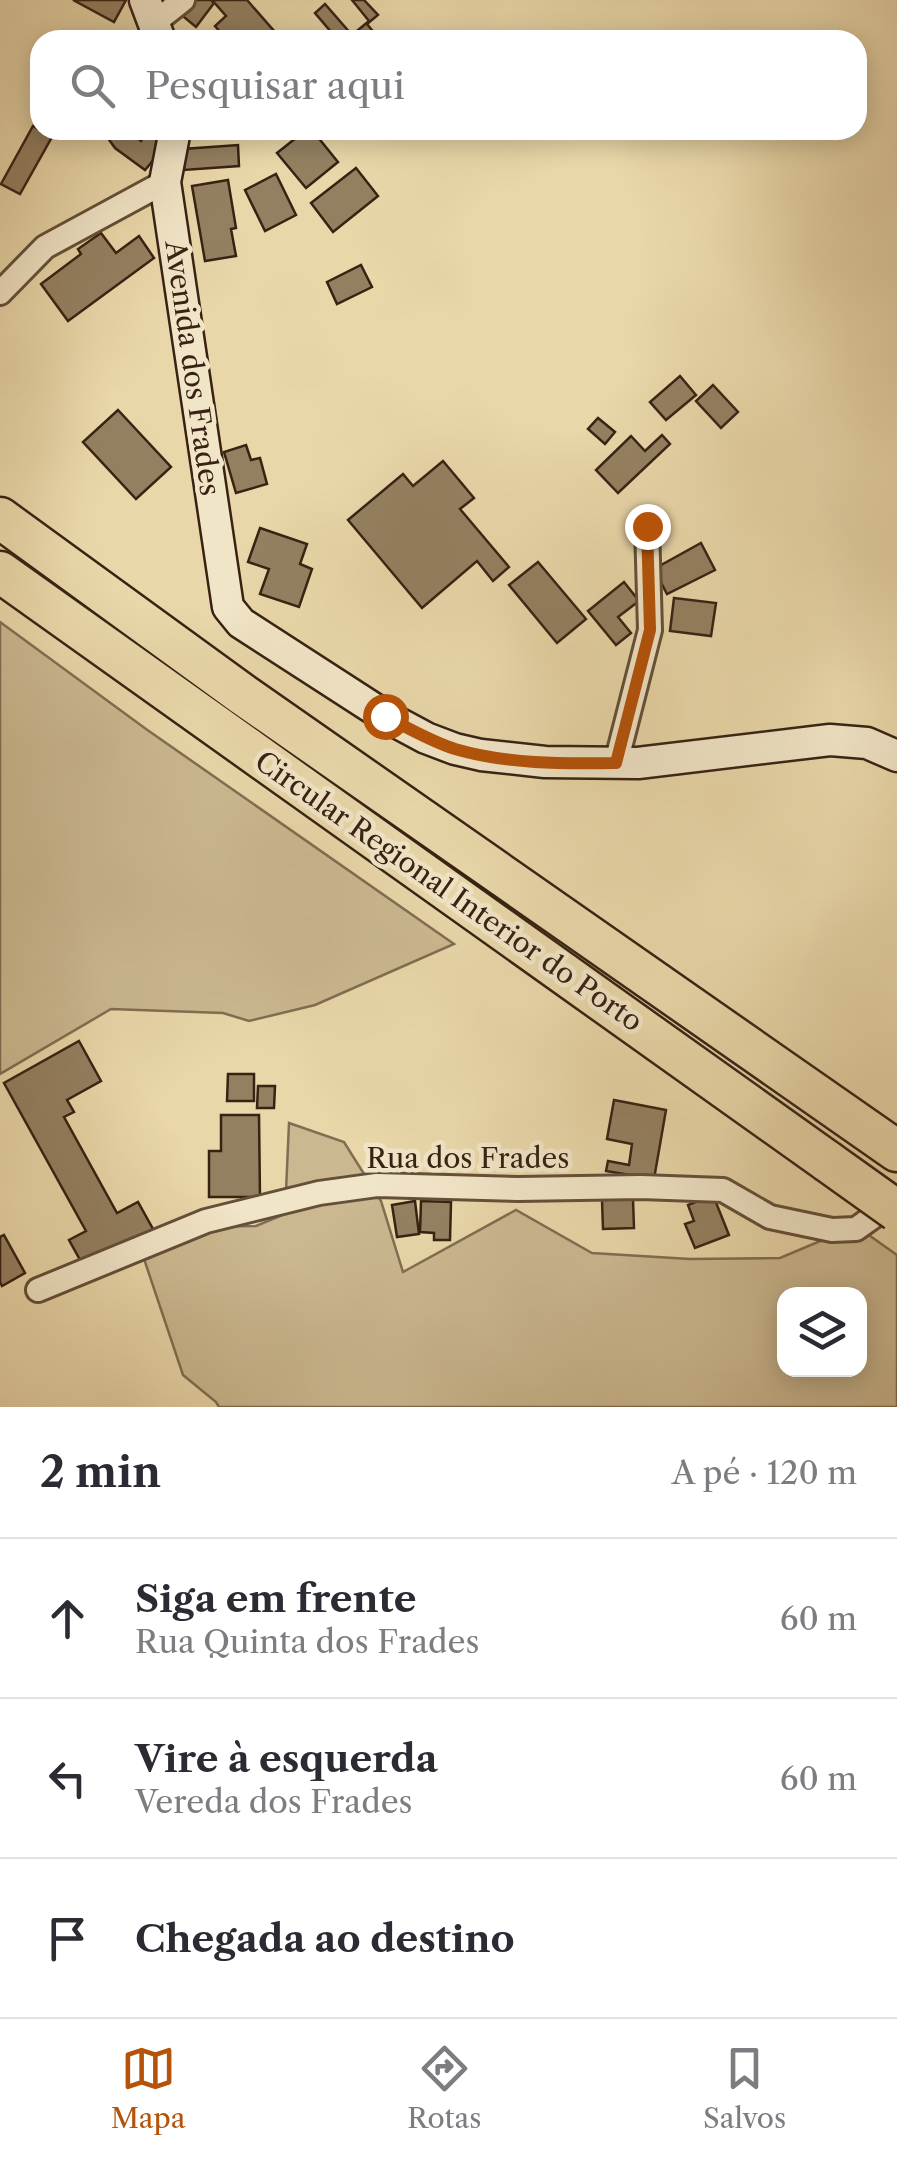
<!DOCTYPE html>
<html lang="pt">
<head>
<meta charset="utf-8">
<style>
	body { margin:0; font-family:"Libre Caslon Text",serif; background:#f2f2f3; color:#2b2b33 }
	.controls { position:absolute; right:30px; bottom:30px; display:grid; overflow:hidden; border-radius:20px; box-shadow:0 5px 25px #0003 }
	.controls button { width:90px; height:90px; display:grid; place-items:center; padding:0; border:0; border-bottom:2px solid #e1e1e2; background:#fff; color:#2b2b33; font:50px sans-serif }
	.stop { position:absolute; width:30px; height:30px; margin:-22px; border:8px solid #b45309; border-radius:50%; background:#fff }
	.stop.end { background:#b45309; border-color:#fff; box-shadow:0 2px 10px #0008 }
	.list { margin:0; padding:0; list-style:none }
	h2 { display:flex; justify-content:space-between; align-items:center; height:130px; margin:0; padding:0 40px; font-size:42px }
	h2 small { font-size:32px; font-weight:400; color:#7c7c81 }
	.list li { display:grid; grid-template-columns:65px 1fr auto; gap:30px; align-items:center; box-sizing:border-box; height:160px; padding:0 40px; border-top:2px solid #e1e1e2 }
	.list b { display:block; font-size:38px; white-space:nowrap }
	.list p { margin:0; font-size:32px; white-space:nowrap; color:#7c7c81 }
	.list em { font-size:32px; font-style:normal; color:#7c7c81 }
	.icon { flex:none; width:55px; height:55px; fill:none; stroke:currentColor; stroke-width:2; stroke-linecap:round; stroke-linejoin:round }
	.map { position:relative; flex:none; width:897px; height:1407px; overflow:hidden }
	.search { position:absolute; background:#fff; box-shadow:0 5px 25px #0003; left:30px; right:30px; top:30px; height:110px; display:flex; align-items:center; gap:25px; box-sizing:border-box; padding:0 35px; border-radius:30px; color:#7c7c81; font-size:38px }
	.sheet { height:610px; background:#fff }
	nav { display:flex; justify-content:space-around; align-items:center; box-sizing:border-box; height:140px; border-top:2px solid #e1e1e2; background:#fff; font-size:28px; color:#7c7c81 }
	nav a { display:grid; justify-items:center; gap:5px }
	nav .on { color:#b45309 }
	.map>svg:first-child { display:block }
	.green { fill:#cbb890; stroke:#816d52; stroke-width:2.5; fill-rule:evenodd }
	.building { fill:#948061; stroke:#372213; stroke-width:2.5 }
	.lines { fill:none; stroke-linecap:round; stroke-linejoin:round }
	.street-casing { stroke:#644f38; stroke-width:28 }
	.secondary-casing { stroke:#372213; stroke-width:35 }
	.highway-casing { stroke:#372213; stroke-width:45 }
	.street { stroke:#f1e5c7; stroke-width:22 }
	.secondary { stroke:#f1e5c7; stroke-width:30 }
	.highway { stroke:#e9d7a9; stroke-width:40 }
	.highway-bridge-casing { stroke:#372213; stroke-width:45; stroke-linecap:butt }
	.highway-bridge { stroke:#e9d7a9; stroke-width:40 }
	.route { stroke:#b45309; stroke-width:12 }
	.labels { text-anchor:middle; stroke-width:9; stroke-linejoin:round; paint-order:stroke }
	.street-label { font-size:28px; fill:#372213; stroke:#f1e5c7 }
</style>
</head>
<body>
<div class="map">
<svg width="897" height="1407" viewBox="0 0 897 1407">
	<rect width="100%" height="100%" fill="#e9d7a9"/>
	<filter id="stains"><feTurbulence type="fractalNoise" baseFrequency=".002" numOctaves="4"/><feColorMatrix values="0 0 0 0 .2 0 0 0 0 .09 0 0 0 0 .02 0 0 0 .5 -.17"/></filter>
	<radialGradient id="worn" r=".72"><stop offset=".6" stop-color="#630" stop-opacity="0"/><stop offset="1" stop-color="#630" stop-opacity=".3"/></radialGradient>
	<g class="green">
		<polygon points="0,622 146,729 454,944 315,1005 249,1021 223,1013 111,1009 0,1074"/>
		<path d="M 289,1123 L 344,1142 L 381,1201 L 403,1272 L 516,1210 L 592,1253 L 690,1259 L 780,1258 L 856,1226 L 897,1255 L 897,1407 L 219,1407 L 216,1402 L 183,1375 L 140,1247 L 185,1227 L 256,1226 L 285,1214 ZM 784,1294 L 860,1294 L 860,1370 L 784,1370 Z"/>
	</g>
	<g class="building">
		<polygon points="73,0 126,0 114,22"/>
		<polygon points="191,0 211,0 214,3 196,27 179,13"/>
		<polygon points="212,0 247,0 282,40 227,40 215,26 226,16"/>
		<polygon points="352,0 364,0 378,15 367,24 380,40 338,40 315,13 325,4 352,35 369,21"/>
		<polygon points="33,126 52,137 20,194 1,184"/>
		<polygon points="102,130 137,130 132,134 141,141 148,130 173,130 169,141 145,170 115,148"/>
		<polygon points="306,130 312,130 338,162 306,188 277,153"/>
		<polygon points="238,145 239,166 184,170 183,149"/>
		<polygon points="356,168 378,196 333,232 311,203"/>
		<polygon points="276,174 296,215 265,231 245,190"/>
		<polygon points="228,180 236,228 231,229 236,256 205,261 192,186"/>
		<polygon points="101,233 116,253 139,236 154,258 68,321 41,284 81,254 78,249"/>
		<polygon points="361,265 372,287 337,304 327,282"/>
		<polygon points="680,376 696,395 666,420 650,402"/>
		<polygon points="713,385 738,412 721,428 696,401"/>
		<polygon points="118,410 171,467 136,499 83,442"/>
		<polygon points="598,418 615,432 605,444 588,429"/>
		<polygon points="662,435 670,444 618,493 596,470 631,436 645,451"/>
		<polygon points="246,445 251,460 260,458 267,484 236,493 224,452"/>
		<polygon points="443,461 474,498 460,509 509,567 493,581 477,561 422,608 348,520 403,474 413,486"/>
		<polygon points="260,528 307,544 300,564 312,569 299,607 260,594 269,569 248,562"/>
		<polygon points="701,543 715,570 667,594 654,569"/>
		<polygon points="538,562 586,619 557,643 509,585"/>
		<polygon points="624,582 639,601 618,617 631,633 616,645 588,611"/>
		<polygon points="674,598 716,603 711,636 670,631"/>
		<polygon points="79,1041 101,1081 67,1100 74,1112 64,1117 117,1213 138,1202 153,1229 84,1267 69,1240 86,1231 4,1083"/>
		<polygon points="228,1074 254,1074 254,1101 227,1101"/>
		<polygon points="258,1086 275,1086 274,1108 257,1108"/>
		<polygon points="614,1100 666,1110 654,1179 606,1171 608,1161 629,1165 632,1144 607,1139"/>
		<polygon points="221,1115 259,1115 260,1197 209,1197 209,1151 221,1151"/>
		<polygon points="713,1195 729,1235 695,1248 685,1224 694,1221 688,1205"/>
		<polygon points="633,1199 634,1228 603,1229 602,1200"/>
		<polygon points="415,1201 419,1234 397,1237 392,1205"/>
		<polygon points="421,1201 451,1202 450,1240 434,1240 434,1233 420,1232"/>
		<polygon points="4,1235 25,1273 2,1286 0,1282 0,1237"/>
	</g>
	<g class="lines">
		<g class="street-casing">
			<g id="street">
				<polyline points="154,23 183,0"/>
				<polyline points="0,293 45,247 165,182"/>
				<polyline points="616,763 650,630 647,526"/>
				<polyline points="38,1290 206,1221 319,1193 377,1185 518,1189 641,1187 723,1190 770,1217 832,1230 856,1229 894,1202"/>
			</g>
		</g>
		<g class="secondary-casing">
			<g id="secondary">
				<polyline points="145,0 160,40"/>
				<polyline points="175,130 165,182 228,607 241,623 385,716 426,738 455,749 481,755 545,762 638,763 830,740 867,743 897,756"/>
			</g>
		</g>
		<g class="highway-casing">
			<g id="highway">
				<polyline points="0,518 242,694 897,1151"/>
				<polyline points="0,572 827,1161"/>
			</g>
		</g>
		<use href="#street" class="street"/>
		<use href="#secondary" class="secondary"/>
		<use href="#highway" class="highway"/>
		<g class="highway-bridge-casing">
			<polyline id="highway-bridge" points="827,1161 897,1211"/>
		</g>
		<use href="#highway-bridge" class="highway-bridge"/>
	</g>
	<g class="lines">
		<path class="route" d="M 385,716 C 408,728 430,741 455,749 C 506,764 563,764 616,763 L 650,630 L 647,526"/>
	</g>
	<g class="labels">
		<g class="street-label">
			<text transform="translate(193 368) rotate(82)" y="10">Avenida dos Frades</text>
			<text transform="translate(449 891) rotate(35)" y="10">Circular Regional Interior do Porto</text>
			<text x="468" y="1168">Rua dos Frades</text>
		</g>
	</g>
	<rect width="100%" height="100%" filter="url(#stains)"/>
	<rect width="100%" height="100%" fill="url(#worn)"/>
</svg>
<div class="controls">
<button><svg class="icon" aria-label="layers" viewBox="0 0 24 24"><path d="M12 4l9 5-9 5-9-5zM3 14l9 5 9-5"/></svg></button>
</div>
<div class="stop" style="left:385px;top:716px"></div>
<div class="stop end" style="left:647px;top:526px"></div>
<div class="search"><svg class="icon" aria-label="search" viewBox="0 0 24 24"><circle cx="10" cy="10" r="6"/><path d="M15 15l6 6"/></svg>Pesquisar aqui</div>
</div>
<section class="sheet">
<h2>2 min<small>A pé · 120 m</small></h2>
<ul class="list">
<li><svg class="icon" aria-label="ahead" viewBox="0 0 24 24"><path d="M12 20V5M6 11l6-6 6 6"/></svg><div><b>Siga em frente</b><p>Rua Quinta dos Frades</p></div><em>60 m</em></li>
<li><svg class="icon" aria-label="left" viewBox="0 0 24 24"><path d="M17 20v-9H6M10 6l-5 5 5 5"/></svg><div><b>Vire à esquerda</b><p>Vereda dos Frades</p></div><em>60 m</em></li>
<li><svg class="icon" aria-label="arrive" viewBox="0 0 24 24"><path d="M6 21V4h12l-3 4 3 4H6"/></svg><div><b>Chegada ao destino</b></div></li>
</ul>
</section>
<nav>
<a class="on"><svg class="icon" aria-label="map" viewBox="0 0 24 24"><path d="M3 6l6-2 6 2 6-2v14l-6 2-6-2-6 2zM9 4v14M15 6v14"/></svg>Mapa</a>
<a><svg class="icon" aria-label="directions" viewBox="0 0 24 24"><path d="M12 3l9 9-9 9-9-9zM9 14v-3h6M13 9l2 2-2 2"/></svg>Rotas</a>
<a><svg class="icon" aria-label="saved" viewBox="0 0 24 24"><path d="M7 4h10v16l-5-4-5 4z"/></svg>Salvos</a>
</nav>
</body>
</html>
